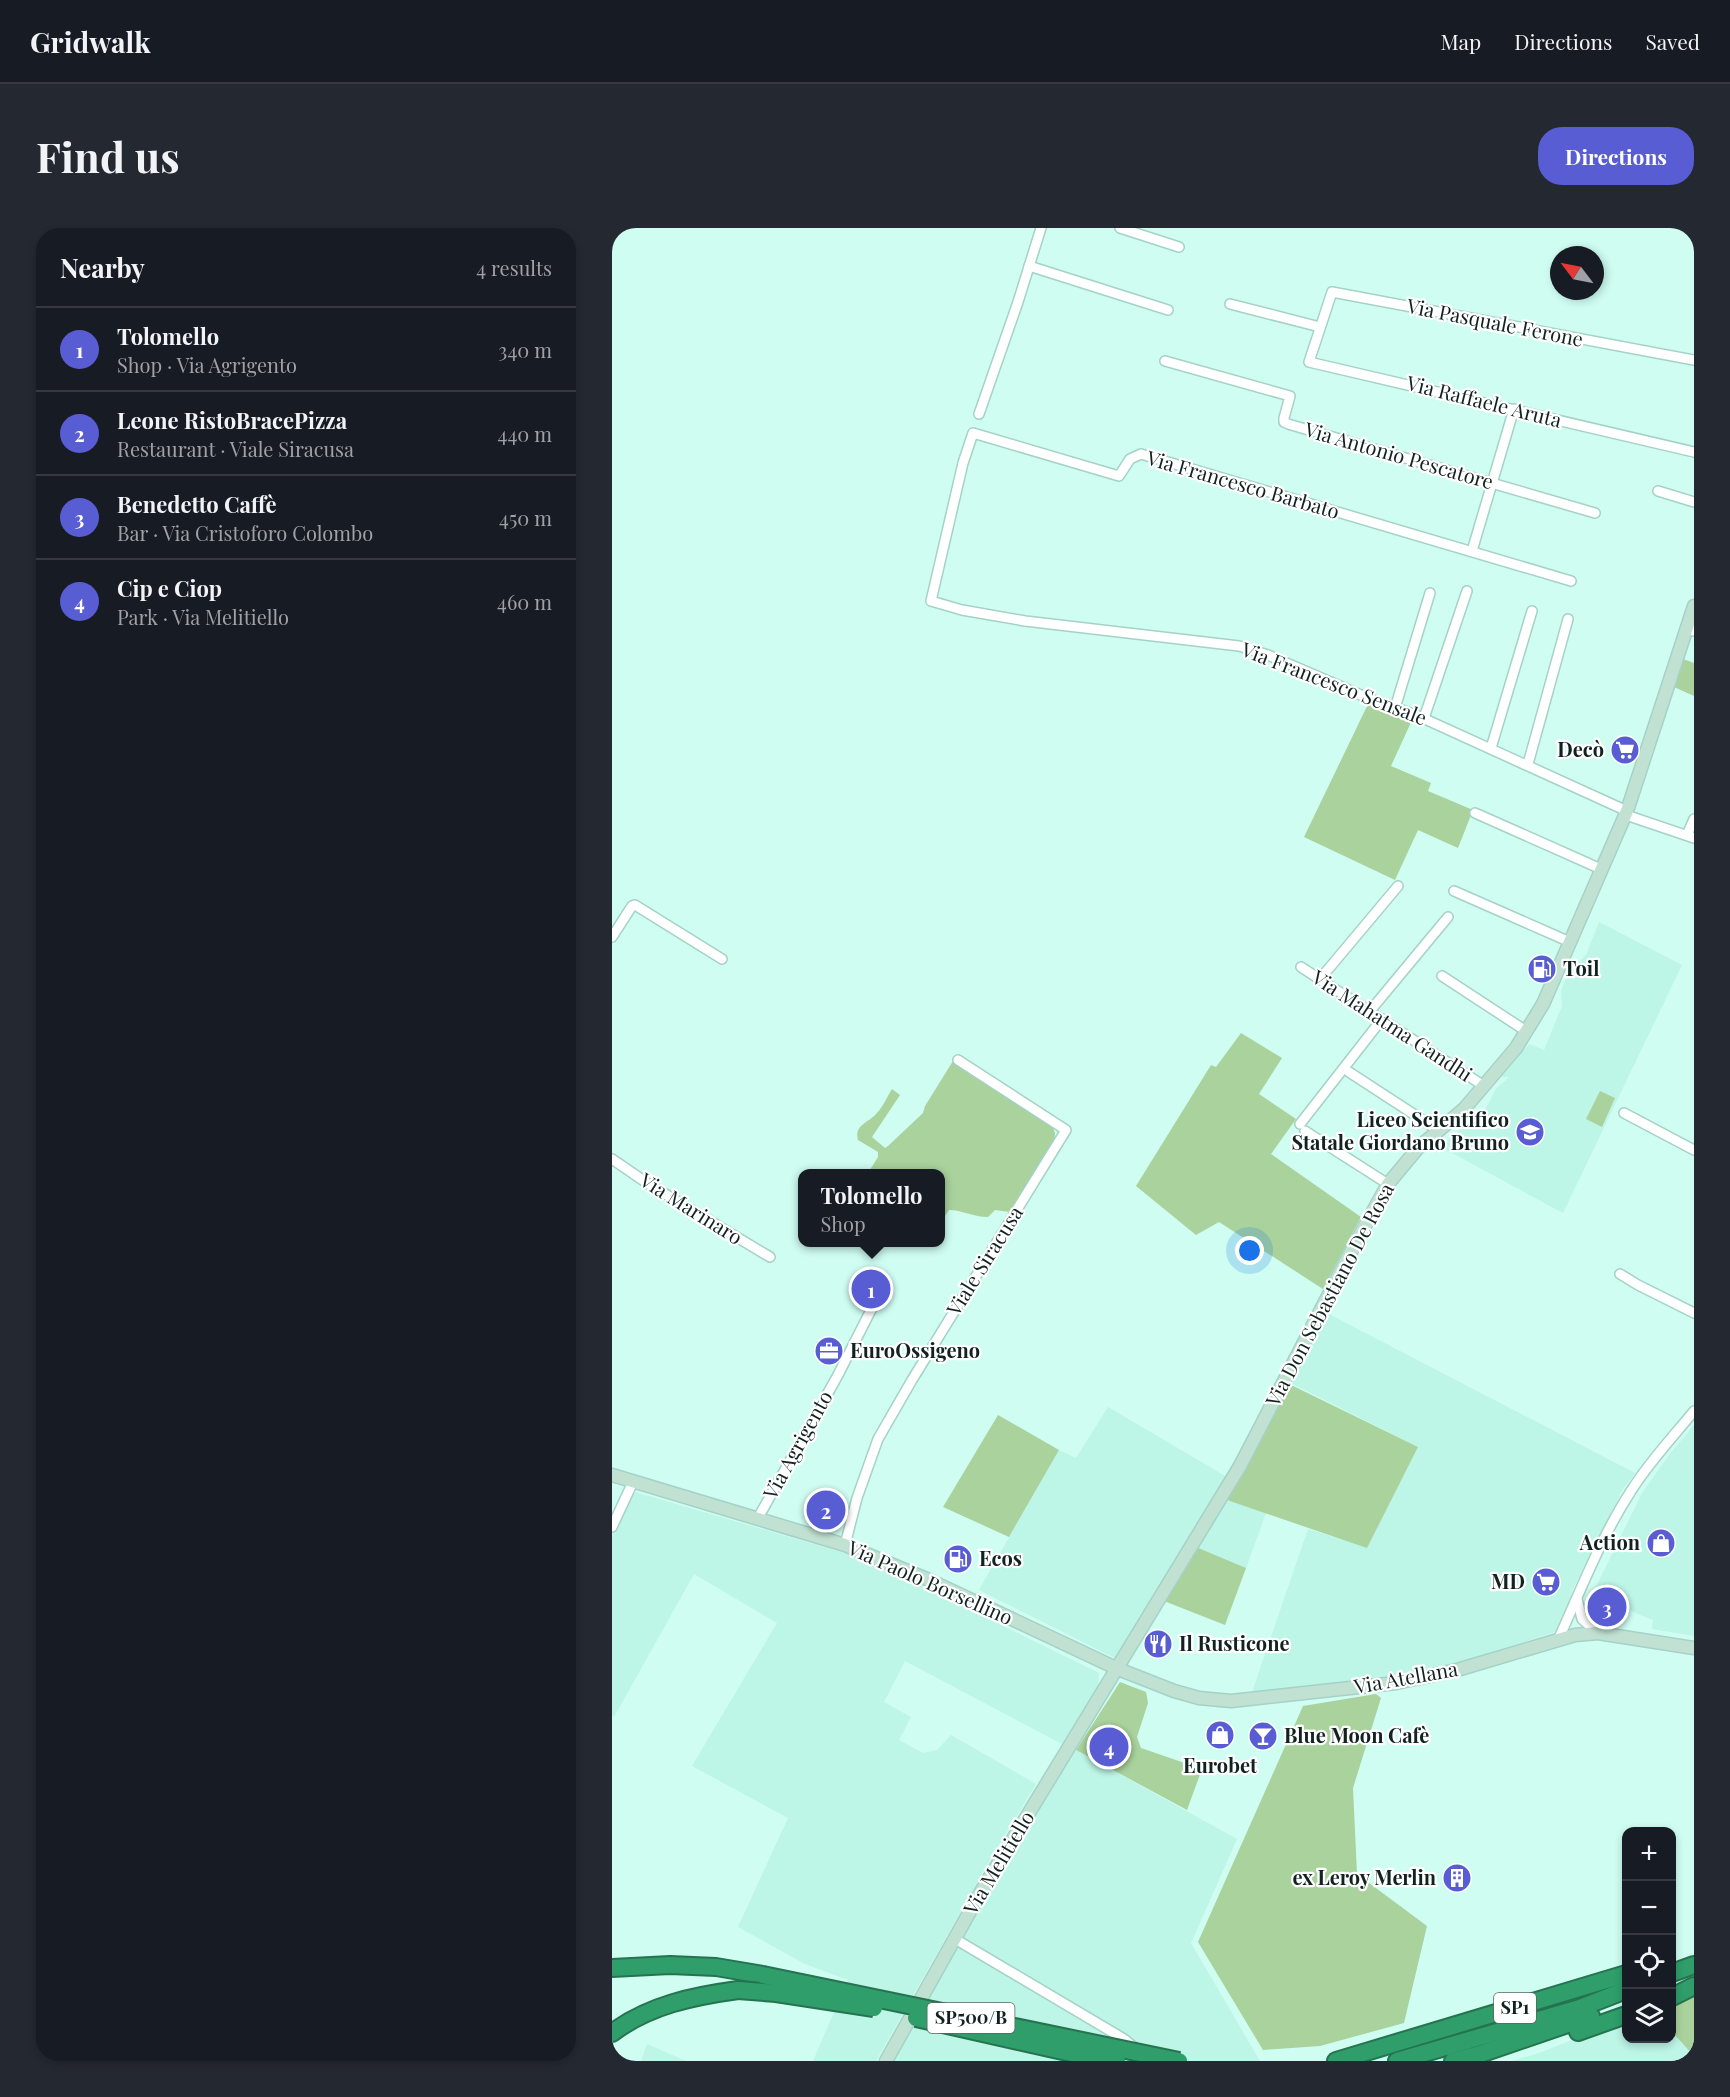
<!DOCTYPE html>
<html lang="en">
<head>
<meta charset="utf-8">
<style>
	body { margin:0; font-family:"Playfair Display",serif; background:#242831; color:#f1f3f6 }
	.controls { position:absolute; right:18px; bottom:18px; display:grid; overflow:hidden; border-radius:12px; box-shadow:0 3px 9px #0003 }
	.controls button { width:54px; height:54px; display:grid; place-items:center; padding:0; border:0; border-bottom:2px solid #363941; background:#171b24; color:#f1f3f6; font:30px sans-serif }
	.compass { position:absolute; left:938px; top:18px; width:54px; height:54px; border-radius:50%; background:#171b24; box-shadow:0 3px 9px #0003; rotate:302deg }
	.you { position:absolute; left:638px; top:1023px; width:21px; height:21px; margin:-15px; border:4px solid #fff; border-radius:50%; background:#1a73e8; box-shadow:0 0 0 9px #1a73e833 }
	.badge { display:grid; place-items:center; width:39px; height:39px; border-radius:50%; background:#595dd4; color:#fff; font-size:20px; font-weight:700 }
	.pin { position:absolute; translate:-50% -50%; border:3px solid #fff; box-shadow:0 2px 6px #0006 }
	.popup { position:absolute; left:186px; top:941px; width:147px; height:78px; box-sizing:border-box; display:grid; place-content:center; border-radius:12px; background:#171b24; filter:drop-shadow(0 2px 4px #0005); font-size:20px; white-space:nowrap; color:#9ea1a6 }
	.popup b { font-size:22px; color:#f1f3f6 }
	.popup::after { content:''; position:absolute; left:50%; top:100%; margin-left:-12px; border:12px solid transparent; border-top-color:#171b24 }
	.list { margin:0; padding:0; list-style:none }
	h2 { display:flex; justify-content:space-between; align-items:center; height:78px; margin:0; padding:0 24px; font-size:26px }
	h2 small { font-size:20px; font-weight:400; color:#9ea1a6 }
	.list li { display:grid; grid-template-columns:39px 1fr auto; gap:18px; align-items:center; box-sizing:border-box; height:84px; padding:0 24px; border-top:2px solid #363941 }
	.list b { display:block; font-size:22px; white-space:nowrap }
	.list p { margin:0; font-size:20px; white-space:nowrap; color:#9ea1a6 }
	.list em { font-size:20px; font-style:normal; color:#9ea1a6 }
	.icon { flex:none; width:33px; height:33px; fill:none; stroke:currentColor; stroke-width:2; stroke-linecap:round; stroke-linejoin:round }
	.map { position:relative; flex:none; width:1082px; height:1833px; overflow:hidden; border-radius:24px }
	header { display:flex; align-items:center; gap:36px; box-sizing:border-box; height:84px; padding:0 30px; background:#171b24; border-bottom:2px solid #363941 }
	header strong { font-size:28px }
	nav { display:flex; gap:33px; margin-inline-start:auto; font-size:21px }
	.intro { display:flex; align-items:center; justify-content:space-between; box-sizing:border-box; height:144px; padding:0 36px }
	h1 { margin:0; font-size:42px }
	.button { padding:15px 27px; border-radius:24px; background:#595dd4; color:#fff; font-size:21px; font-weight:700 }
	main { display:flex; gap:36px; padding:0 36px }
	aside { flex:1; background:#171b24; border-radius:24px; box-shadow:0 3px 9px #0003 }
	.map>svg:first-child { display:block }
	.built { fill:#bdf5e7 }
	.green { fill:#a9d29c }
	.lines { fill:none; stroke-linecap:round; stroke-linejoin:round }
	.street-casing { stroke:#a5d2c7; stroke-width:12 }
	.secondary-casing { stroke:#a5d2c7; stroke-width:15 }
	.highway-casing { stroke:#257350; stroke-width:20 }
	.street { stroke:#fff; stroke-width:9 }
	.secondary { stroke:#c1e2d2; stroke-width:12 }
	.highway { stroke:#2f9e6a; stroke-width:16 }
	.highway-bridge-casing { stroke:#257350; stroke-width:20; stroke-linecap:butt }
	.highway-bridge { stroke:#2f9e6a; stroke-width:16 }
	.labels { text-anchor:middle; stroke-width:4.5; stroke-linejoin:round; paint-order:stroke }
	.shield { fill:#fff; stroke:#596562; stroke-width:1.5 }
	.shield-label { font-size:18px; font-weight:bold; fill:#12231f }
	.street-label { font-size:20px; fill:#12231f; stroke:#fff }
	.poi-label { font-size:20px; font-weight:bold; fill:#12231f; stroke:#fff; text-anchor:end }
</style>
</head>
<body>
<header>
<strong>Gridwalk</strong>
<nav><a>Map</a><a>Directions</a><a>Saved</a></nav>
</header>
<div class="intro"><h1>Find us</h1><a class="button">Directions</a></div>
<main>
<aside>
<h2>Nearby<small>4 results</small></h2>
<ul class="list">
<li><span class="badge">1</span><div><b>Tolomello</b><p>Shop · Via Agrigento</p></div><em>340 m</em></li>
<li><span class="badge">2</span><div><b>Leone RistoBracePizza</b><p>Restaurant · Viale Siracusa</p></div><em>440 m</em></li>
<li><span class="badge">3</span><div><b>Benedetto Caffè</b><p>Bar · Via Cristoforo Colombo</p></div><em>450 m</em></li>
<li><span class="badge">4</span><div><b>Cip e Ciop</b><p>Park · Via Melitiello</p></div><em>460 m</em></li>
</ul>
</aside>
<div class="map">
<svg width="1082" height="1833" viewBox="0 0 1082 1833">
	<rect width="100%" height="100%" fill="#cffdf2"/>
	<g class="built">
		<polygon points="987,694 1070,737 951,985 829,919 860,890 869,890 884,861 897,849 889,849 917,816 932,822 950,778 949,762 957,744 974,727"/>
		<polygon points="713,1084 1023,1245 1011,1261 961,1361 949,1398 942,1404 844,1437 787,1450 639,1467 696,1301 755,1319 806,1219 679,1155"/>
		<polygon points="496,1179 615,1249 507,1432 367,1362 447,1222 464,1230"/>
		<polygon points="1082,1197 1082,1408 1040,1401 1041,1392 980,1367 1030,1265 1057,1227"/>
		<polygon points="23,1264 232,1325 312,1359 487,1445 486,1459 450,1516 293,1433 272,1474 299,1489 287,1512 311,1525 325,1522 339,1507 424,1556 379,1630 264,1833 201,1833 236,1752 193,1736 126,1699 176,1590 80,1538 165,1395 82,1346 2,1489 0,1487 0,1308"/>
		<polygon points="612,1271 654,1285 634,1340 584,1319"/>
		<polygon points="464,1522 625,1611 579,1715 648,1833 281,1833 376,1661"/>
		<polygon points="1014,1791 1014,1810 1060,1810 1060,1804 1082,1828 1082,1833 900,1833 927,1825"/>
		<polygon points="35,1816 74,1833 29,1833"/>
	</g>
	<g class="green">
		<polygon points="1071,431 1082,435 1082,468 1062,459"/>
		<polygon points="758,472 801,490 779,538 819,555 816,563 861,582 846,620 806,602 783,652 692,609"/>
		<polygon points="629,805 670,830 647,866 684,891 659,926 749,989 711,1061 607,994 584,1007 524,958 599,837 604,839"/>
		<path d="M 341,833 L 440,897 L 443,905 L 442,916 L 398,984 L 383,982 L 376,989 C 362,989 349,982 337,982 L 333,988 L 328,985 L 328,946 L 256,945 L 266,929 L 266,924 L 246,912 C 242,897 256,895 264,886 C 271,879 275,869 280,861 L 288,867 L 260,909 L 273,920 L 276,918 L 311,885 L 313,878 Z"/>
		<polygon points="988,863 1003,870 990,899 974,891"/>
		<polygon points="675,1155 806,1219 755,1320 612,1271"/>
		<polygon points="386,1187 447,1222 397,1309 331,1279"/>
		<polygon points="584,1319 634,1340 613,1397 552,1373"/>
		<polygon points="508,1454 534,1464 536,1475 525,1509 529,1520 590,1541 575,1582 464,1522"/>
		<polygon points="764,1466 769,1470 741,1560 745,1646 815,1698 792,1795 708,1818 651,1822 586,1714 691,1478"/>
		<polygon points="1082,1763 1082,1828 1060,1804 1060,1773"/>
	</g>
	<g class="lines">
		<g class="street-casing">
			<g id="street">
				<polyline points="508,0 567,19"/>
				<polyline points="417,38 556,82"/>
				<polyline points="618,76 708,99"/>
				<polyline points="1082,132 720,64 697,134 1082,224"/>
				<polyline points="553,133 678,168 672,190 672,194 676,196 983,285"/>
				<polyline points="367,186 406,74 429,0"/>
				<polyline points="1046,263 1082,274"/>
				<polyline points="860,323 902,181"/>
				<polyline points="959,353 529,226 518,231 507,248 361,205 351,235 319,373 350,382 413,393 627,418 656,427 758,471 804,487 1015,583"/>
				<polyline points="1081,403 1082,400"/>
				<polyline points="783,480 818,365"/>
				<polyline points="812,490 855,363"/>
				<polyline points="879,520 920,383"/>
				<polyline points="916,536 956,391"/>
				<polyline points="863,585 989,641"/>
				<polyline points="1014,587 1082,610"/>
				<polyline points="1075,607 1082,591"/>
				<polyline points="842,663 958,714"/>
				<polyline points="0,709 20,678 23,677 110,731"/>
				<polyline points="689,739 872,858"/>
				<polyline points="830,748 914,803"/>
				<polyline points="708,751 786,658"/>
				<polyline points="758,783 836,689"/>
				<polyline points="737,844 826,902"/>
				<polyline points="1012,885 1082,922"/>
				<polyline points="688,896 770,791"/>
				<polyline points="693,903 776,956"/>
				<polyline points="0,931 35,955 158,1029"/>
				<polyline points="1008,1046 1026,1057 1082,1085"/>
				<polyline points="146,1290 226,1147 260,1080"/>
				<polyline points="0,1299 21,1254"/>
				<polyline points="233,1317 245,1270 266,1211 300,1152 454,902 346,832"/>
				<polyline points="965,1371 970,1391 986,1405"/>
				<path d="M 946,1412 C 969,1362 989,1309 1019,1263 C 1037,1234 1061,1209 1082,1183"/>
				<polyline points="343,1711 512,1811 523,1820"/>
			</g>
		</g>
		<g class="secondary-casing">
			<g id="secondary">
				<polyline points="0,1247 233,1317 317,1352 506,1441 562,1463 587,1470 619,1473 784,1455 845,1442 963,1407 986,1405 1082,1420"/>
				<polyline points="274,1833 370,1662 628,1238 742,1018 776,956 806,920 852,881 904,820 931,776 1015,583 1082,378"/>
			</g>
		</g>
		<g class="highway-casing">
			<g id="highway">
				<polyline points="0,1740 58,1737 104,1739 151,1747"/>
				<polyline points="1060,1745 1082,1737"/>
				<polyline points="1060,1769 1082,1758"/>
				<polyline points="966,1804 1014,1787"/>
				<path d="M 0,1805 C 37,1777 82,1768 126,1762"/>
				<polyline points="724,1833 1014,1746"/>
				<polyline points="785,1833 968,1780 1014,1762"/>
				<polyline points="841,1833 868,1826 979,1788"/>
			</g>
		</g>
		<use href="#street" class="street"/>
		<use href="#secondary" class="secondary"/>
		<use href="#highway" class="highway"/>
		<g class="highway-bridge-casing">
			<g id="highway-bridge">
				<polyline points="151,1747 567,1833"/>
				<polyline points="126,1762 164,1765 262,1780"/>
				<polyline points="304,1790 464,1826 505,1833"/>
			</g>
		</g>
		<use href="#highway-bridge" class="highway-bridge"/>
	</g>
	<defs>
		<g id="supermarket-disc" transform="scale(1.5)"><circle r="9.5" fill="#595dd4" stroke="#fff"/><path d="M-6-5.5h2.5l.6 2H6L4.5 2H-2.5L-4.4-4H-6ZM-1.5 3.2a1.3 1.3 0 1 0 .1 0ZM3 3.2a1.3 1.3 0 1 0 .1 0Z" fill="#fff"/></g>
		<g id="fuel-disc" transform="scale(1.5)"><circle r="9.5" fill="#595dd4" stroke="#fff"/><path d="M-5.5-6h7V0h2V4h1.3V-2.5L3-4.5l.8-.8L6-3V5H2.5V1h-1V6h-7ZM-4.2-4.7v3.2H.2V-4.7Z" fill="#fff"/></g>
		<g id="school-disc" transform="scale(1.5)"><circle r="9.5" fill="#595dd4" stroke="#fff"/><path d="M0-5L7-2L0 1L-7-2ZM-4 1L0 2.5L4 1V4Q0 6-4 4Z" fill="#fff"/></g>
		<g id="office-disc" transform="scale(1.5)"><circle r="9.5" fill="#595dd4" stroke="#fff"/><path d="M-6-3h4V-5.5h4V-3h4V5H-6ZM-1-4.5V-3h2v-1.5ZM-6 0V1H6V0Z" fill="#fff"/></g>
		<g id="shop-disc" transform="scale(1.5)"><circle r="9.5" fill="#595dd4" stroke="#fff"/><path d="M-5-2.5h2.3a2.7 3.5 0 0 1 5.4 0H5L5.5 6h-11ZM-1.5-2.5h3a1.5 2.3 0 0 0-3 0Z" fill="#fff"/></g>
		<g id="restaurant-disc" transform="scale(1.5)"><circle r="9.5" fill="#595dd4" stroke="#fff"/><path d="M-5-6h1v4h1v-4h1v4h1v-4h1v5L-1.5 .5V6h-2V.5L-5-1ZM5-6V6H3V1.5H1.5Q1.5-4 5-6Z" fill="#fff"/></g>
		<g id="bar-disc" transform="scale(1.5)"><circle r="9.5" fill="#595dd4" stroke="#fff"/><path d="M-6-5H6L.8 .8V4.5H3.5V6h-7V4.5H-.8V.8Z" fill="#fff"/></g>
		<g id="building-disc" transform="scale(1.5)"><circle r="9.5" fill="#595dd4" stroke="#fff"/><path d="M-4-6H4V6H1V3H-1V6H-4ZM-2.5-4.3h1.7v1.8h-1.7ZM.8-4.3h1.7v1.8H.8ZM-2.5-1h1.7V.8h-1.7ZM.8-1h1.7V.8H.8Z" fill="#fff"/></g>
	</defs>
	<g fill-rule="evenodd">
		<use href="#supermarket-disc" x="1013" y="522"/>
		<use href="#fuel-disc" x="930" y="741"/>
		<use href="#school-disc" x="918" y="904"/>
		<use href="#office-disc" x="217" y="1123"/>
		<use href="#shop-disc" x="1049" y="1315"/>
		<use href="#fuel-disc" x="346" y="1331"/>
		<use href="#supermarket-disc" x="934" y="1354"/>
		<use href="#restaurant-disc" x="546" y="1416"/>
		<use href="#shop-disc" x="608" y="1507"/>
		<use href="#bar-disc" x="651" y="1508"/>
		<use href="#building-disc" x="845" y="1650"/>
	</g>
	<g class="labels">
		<g class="shield">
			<rect x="882" y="1765" width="42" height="30" rx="4.5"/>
			<rect x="315.5" y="1775" width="87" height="30" rx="4.5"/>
		</g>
		<g class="shield-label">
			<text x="903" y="1786">SP1</text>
			<text x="359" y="1796">SP500/B</text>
		</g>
		<g class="street-label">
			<text transform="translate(883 95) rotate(11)" y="7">Via Pasquale Ferone</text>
			<text transform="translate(872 174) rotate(14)" y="7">Via Raffaele Aruta</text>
			<text transform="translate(787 228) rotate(16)" y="7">Via Antonio Pescatore</text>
			<text transform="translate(631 257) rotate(16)" y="7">Via Francesco Barbato</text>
			<text transform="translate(722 456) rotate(21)" y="7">Via Francesco Sensale</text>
			<text transform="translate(780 798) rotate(33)" y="7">Via Mahatma Gandhi</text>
			<text transform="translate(79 981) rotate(32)" y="7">Via Marinaro</text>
			<text transform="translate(373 1033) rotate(-58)" y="7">Viale Siracusa</text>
			<text transform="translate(718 1067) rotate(-62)" y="7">Via Don Sebastiano De Rosa</text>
			<text transform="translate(186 1217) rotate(-61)" y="7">Via Agrigento</text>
			<text transform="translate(318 1355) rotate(24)" y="7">Via Paolo Borsellino</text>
			<text transform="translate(794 1450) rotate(-10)" y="7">Via Atellana</text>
			<text transform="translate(387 1635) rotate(-59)" y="7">Via Melitiello</text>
		</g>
		<g class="poi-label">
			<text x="992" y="529">Decò</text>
			<text x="951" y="748" text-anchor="start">Toil</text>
			<text x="897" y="899">Liceo Scientifico<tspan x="897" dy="23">Statale Giordano Bruno</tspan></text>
			<text x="238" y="1130" text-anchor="start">EuroOssigeno</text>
			<text x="1028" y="1322">Action</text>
			<text x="367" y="1338" text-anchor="start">Ecos</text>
			<text x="913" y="1361">MD</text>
			<text x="567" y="1423" text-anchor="start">Il Rusticone</text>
			<text x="672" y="1515" text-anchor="start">Blue Moon Cafè</text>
			<text x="608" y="1545" text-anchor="middle">Eurobet</text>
			<text x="824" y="1657">ex Leroy Merlin</text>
		</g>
	</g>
</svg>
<div class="controls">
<button>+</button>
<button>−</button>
<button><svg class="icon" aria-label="locate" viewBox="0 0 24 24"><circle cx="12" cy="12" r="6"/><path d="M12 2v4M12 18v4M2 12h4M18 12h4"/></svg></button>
<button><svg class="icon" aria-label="layers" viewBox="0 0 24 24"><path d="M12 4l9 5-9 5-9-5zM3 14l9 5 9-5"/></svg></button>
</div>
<svg class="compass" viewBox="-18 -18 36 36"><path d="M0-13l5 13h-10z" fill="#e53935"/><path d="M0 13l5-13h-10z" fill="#9ea1a6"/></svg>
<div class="you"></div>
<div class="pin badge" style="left:259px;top:1061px">1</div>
<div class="popup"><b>Tolomello</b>Shop</div>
<div class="pin badge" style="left:214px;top:1282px">2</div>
<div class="pin badge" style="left:995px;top:1379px">3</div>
<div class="pin badge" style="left:497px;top:1519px">4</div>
</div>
</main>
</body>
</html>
